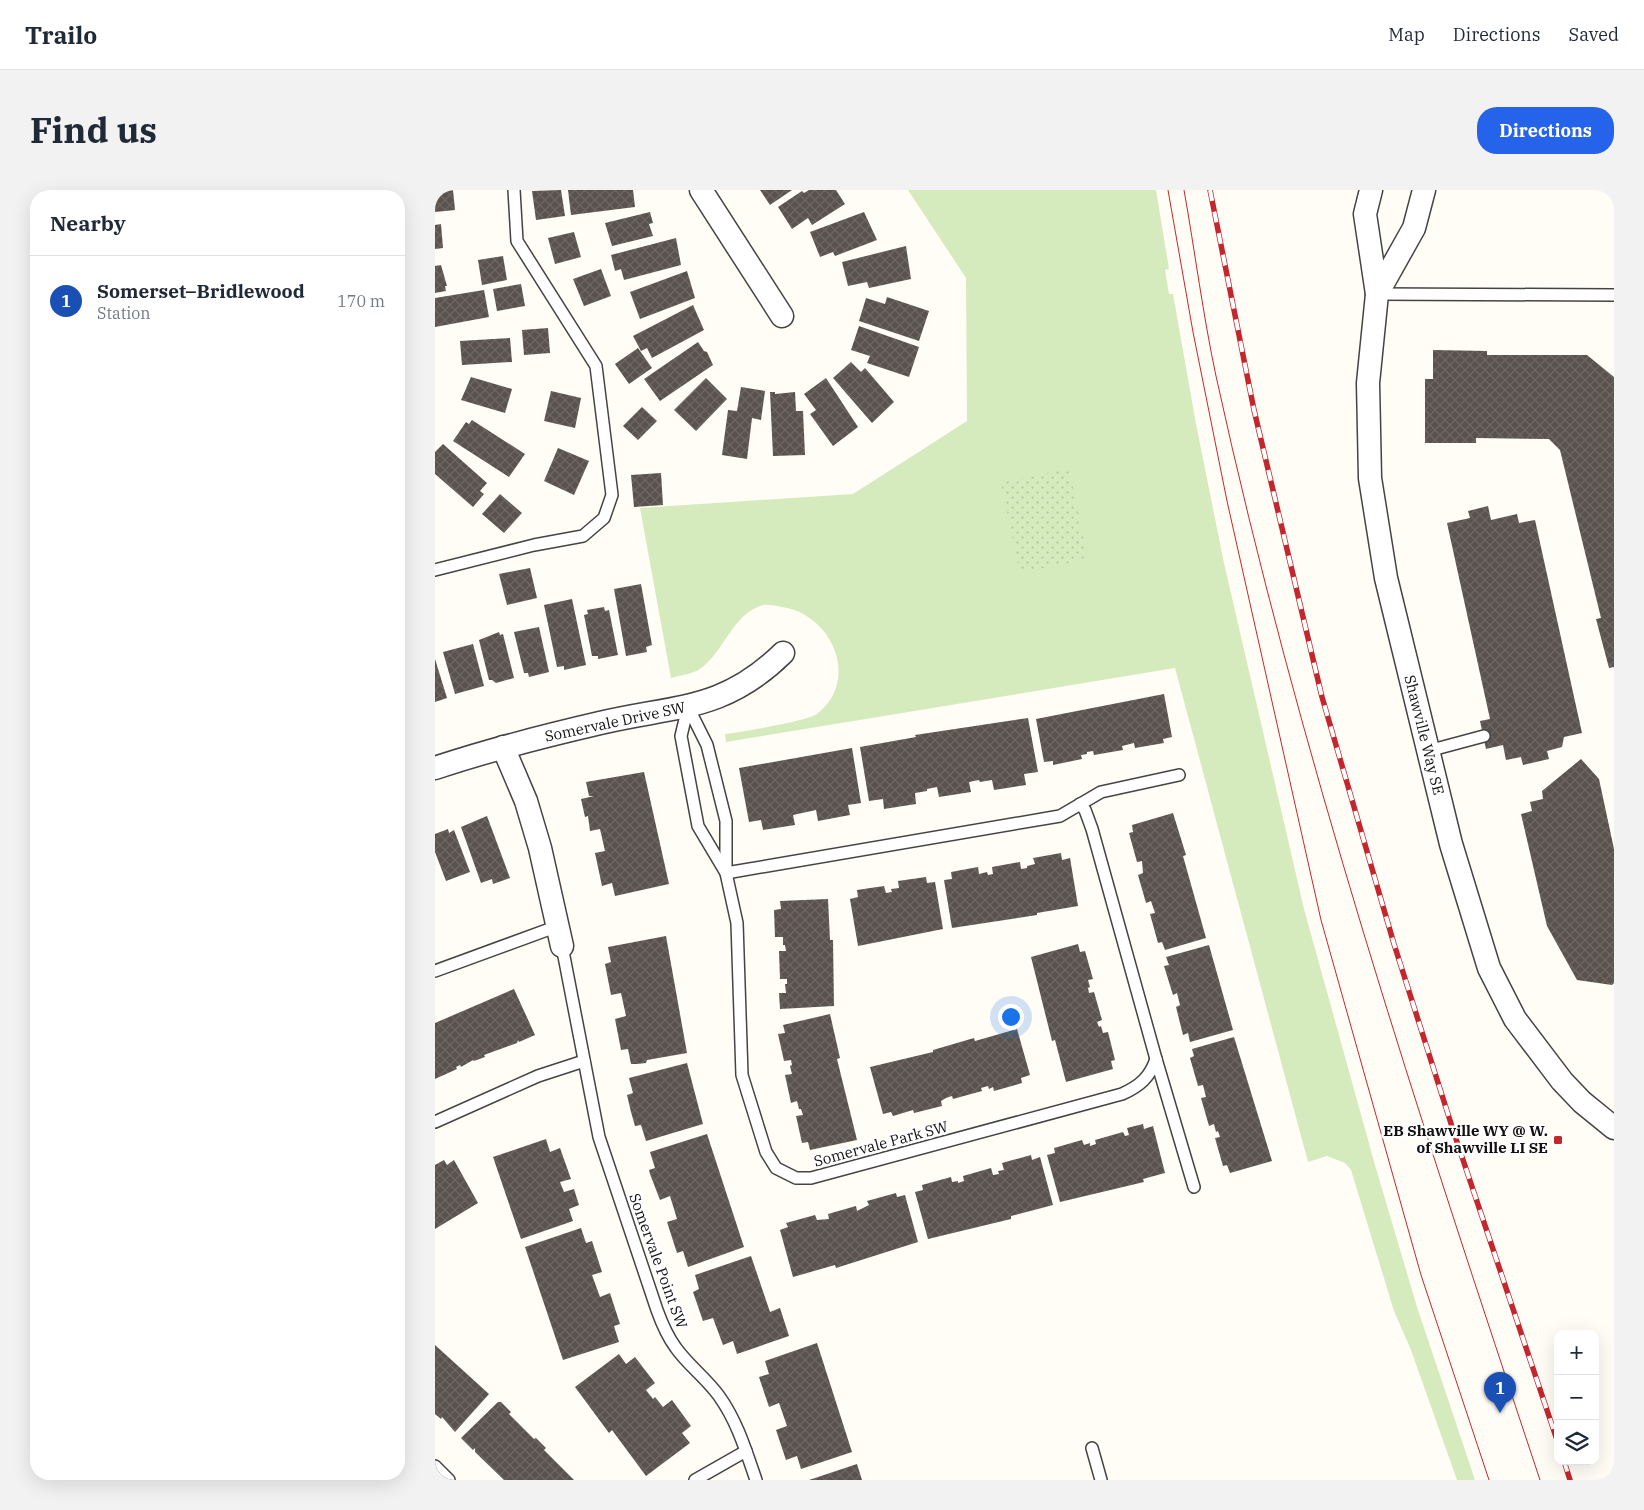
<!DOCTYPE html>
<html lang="en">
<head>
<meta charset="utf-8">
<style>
	body { margin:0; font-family:"IBM Plex Serif",serif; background:#f2f2f3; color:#1f2937 }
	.controls { position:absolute; right:15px; bottom:15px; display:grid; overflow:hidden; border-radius:10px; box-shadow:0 5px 20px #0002 }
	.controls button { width:45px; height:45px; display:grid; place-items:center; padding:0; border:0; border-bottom:1px solid #e0e1e3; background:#fff; color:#1f2937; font:25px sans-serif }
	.you { position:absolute; left:575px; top:826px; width:18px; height:18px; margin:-12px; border:4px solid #fff; border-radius:50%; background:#1a73e8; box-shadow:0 0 0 8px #1a73e833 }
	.badge { display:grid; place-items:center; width:32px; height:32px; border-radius:50%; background:#2563eb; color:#fff; font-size:16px; font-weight:700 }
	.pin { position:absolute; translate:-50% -41px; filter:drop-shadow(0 1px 2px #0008) }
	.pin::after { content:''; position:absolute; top:26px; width:18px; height:15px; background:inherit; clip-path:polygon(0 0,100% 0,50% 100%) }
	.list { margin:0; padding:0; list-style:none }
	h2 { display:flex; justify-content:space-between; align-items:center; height:65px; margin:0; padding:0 20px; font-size:21px }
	h2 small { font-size:16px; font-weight:400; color:#747a83 }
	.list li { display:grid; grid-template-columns:32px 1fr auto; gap:15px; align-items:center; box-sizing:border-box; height:90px; padding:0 20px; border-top:1px solid #e0e1e3 }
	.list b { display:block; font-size:19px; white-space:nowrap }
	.list p { margin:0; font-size:16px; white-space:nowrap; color:#747a83 }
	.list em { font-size:16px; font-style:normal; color:#747a83 }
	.icon { flex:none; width:28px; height:28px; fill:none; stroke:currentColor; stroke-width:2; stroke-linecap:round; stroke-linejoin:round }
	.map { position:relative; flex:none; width:1179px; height:1290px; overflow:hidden; border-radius:20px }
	header { display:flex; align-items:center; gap:30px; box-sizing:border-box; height:70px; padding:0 25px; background:#fff; border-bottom:1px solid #e0e1e3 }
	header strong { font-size:24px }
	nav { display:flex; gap:28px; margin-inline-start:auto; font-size:18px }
	.intro { display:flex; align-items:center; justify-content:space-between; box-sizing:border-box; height:120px; padding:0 30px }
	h1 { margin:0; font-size:35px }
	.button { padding:12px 22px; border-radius:20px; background:#2563eb; color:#fff; font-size:18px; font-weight:700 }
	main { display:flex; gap:30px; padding:0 30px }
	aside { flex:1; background:#fff; border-radius:20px; box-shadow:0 5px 20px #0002 }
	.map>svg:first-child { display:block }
	.grass { fill:#d5ebbd }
	.garden { fill:url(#garden-dots) }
	.building { fill:url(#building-cross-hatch) }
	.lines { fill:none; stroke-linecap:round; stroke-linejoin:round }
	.lane-casing { stroke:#444; stroke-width:14 }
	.street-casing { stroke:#444; stroke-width:25 }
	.lane { stroke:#fff; stroke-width:11 }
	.street { stroke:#fff; stroke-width:22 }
	.tram { stroke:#c4262e; stroke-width:1 }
	.rail-casing { stroke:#c4262e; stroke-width:5.5 }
	.rail { stroke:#fff; stroke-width:4; stroke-dasharray:11; stroke-linecap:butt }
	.poi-dot { fill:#c4262e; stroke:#fff; stroke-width:2 }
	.labels { text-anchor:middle; stroke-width:5; stroke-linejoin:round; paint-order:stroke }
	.street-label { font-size:15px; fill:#111; stroke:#fff }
	.poi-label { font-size:15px; font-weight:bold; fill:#111; stroke:#fff; text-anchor:end }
</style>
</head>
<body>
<header>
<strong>Trailo</strong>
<nav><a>Map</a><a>Directions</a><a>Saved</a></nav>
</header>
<div class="intro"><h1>Find us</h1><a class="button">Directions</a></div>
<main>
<aside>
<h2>Nearby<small></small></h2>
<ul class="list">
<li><span class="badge" style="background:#1a4fb4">1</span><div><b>Somerset–Bridlewood</b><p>Station</p></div><em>170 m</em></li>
</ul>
</aside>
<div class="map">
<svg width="1179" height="1290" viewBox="0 0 1179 1290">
	<defs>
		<pattern id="garden-dots" width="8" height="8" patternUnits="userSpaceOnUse" patternTransform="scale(1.25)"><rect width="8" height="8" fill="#d5ebbd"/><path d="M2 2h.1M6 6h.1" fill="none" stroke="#b6c8a1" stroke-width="1.8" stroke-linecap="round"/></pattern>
		<pattern id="building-cross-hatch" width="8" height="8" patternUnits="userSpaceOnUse" patternTransform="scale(1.25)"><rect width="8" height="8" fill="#5a524d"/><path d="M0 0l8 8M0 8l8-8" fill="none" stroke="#6d6662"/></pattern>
	</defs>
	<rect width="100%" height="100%" fill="#fffdf5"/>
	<path class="grass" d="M 473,0 L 721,0 L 734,79 L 730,80 L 734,104 L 738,104 L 761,234 L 789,373 L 869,719 L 940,975 L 982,1117 L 1040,1290 L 1022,1290 L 976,1160 L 959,1121 L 916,980 L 910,973 L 892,966 L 873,972 L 740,478 L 291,552 L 290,544 C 306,542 372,531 382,524 C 426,490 397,424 347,417 C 341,416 333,414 328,415 C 297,424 290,461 265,479 C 258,484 245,485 236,488 L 205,318 L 418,304 L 532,231 L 531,88 Z"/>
	<polygon class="garden" points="634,278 653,369 585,383 566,293"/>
	<g class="building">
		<polygon points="0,0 18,0 20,20 0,22"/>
		<polygon points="126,0 130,26 101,30 97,1"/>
		<polygon points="133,0 198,0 200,17 136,25"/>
		<polygon points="325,0 357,0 335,15"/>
		<polygon points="374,0 401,0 410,14 377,35 373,28 357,39 343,17 367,1 369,3"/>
		<polygon points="215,22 218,33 214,34 218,46 177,56 170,33"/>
		<polygon points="429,22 442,50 400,66 398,62 385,67 375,42"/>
		<polygon points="6,34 8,58 0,59 0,35"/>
		<polygon points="139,42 146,67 120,74 113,48"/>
		<polygon points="241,48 246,75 189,90 186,79 180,81 176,65"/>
		<polygon points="471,56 476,89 434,98 432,92 413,96 407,72"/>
		<polygon points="68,66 72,90 47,95 43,70"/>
		<polygon points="6,75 12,96 10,96 11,101 0,103 0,76"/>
		<polygon points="166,79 176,106 149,116 138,89"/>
		<polygon points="252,81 260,108 205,129 195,102"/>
		<polygon points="86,94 90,116 62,121 58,99"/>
		<polygon points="49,100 54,127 0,137 0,108"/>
		<polygon points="452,107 494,121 484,151 424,131 431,108 450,114"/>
		<polygon points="258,115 269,140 217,168 212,158 206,161 198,146"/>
		<polygon points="424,136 484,157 474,187 432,173 435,166 416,160"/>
		<polygon points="113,138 115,163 89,165 87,140"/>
		<polygon points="75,148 77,172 27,175 25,151"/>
		<polygon points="263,152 269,161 272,162 278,175 225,211 209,189"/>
		<polygon points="203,158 217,178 194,194 180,174"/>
		<polygon points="998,160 1052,161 1052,165 1152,165 1179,187 1179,477 1174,478 1161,429 1166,428 1125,260 1114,249 1041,248 1041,253 990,253 990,189 998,189"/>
		<polygon points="416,172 426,182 430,178 459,212 437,233 398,188"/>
		<polygon points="36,187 77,199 70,223 26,210"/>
		<polygon points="271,188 292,209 261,241 239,220"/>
		<polygon points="391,188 423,237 398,256 375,224 381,220 369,204"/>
		<polygon points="306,197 330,201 326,230 317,228 312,269 287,265 293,220 302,221"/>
		<polygon points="116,201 146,208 140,238 109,231"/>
		<polygon points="335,202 340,202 340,204 360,202 361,221 368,221 370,265 338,266"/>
		<polygon points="207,217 222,231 203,250 188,236"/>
		<polygon points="37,230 90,264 74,287 18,251 31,232 34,234"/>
		<polygon points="8,254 52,293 45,301 49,304 38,317 0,284 0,262"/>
		<polygon points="123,258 154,271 139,305 109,291"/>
		<polygon points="226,283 228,315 199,317 196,285"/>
		<polygon points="65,304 87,323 69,343 47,324"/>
		<polygon points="1053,316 1056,330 1082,324 1084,333 1100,330 1147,543 1129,547 1127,557 1112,561 1114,569 1088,575 1086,567 1071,570 1068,555 1051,559 1045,531 1055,529 1012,333 1035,328 1033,321"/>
		<polygon points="95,378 102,408 72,415 64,384"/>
		<polygon points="206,394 217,455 211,457 212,462 191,466 179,399"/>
		<polygon points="137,409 151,475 129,480 129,476 122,477 109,415"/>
		<polygon points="169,417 170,421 174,420 183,465 163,469 163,466 157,466 149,425 153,424 152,420"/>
		<polygon points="104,437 114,482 94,487 93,483 89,483 79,442"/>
		<polygon points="64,442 65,445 68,444 79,488 61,493 57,490 54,490 44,450"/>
		<polygon points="38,454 49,496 20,504 8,462"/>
		<polygon points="0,469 12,508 0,512"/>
		<polygon points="729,504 737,547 728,549 729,553 700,558 699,553 687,556 688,560 659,565 658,561 652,562 652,564 646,565 647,569 618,575 618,571 609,572 601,529"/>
		<polygon points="593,528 603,582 589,584 591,595 559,600 557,590 545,592 544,590 534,592 536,602 504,607 502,597 492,599 492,601 480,603 481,614 449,619 448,609 434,611 425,557 481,547 480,545"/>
		<polygon points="417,558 426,613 413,615 415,625 383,631 381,620 358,625 360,635 328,640 326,630 314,632 304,578"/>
		<polygon points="1146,569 1164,589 1179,659 1179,793 1177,795 1142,790 1112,736 1086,624 1097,621 1095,612 1108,609 1107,601"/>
		<polygon points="209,582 234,694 180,706 177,693 167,696 160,663 170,661 165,639 155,641 153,626 150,627 146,609 159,606 154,606 151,592"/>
		<polygon points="738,623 751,665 748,666 771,748 730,760 727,752 723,753 715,724 720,723 716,711 711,713 703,685 708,683 707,671 702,672 694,643 698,642 697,635"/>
		<polygon points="52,626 75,688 58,694 57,689 46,693 26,637"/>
		<polygon points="13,639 14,643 19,640 35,682 11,691 0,662 0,644"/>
		<polygon points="626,663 627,670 635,668 643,716 602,723 602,725 517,738 509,690 517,689 516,682 543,677 544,684 552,682 553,685 558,684 557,677 585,672 586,679 592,678 592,676 600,674 598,668"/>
		<polygon points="491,687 492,693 500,692 508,739 423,756 415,709 423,707 422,700 449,696 451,703 457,702 456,699 464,698 463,691"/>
		<polygon points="393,709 395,750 398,750 399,816 345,819 344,803 351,803 350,794 352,794 352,789 345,789 344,761 351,761 350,755 348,755 348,747 340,747 339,720 346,719 345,711"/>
		<polygon points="231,746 252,863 212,870 211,873 202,874 196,874 193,859 186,860 180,829 191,826 186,803 176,805 170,774 176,772 173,757"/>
		<polygon points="643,754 645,762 650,761 658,789 653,790 655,797 653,798 654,803 659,802 667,830 662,832 664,837 666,836 668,843 673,842 680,870 676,871 678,879 631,892 620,850 617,851 596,767"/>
		<polygon points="774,755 798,840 755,852 753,843 748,845 741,817 745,815 742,803 738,805 729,776 734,775 731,767"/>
		<polygon points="79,799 100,845 84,852 83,850 82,853 49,865 50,867 39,871 38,870 26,877 25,875 21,877 22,879 0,889 0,833"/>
		<polygon points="395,824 405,868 402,869 422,950 375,960 373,952 367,953 361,926 368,925 366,919 364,919 362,911 356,913 350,885 357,884 355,876 357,875 356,870 349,871 343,844 350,843 348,835"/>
		<polygon points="582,839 595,885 586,888 587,893 559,901 558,897 554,899 553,896 546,898 547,901 518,909 517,906 511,908 506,911 507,916 479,923 478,920 458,926 456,922 448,924 435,877 498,862 498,860 539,848 540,851"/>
		<polygon points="799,847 837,971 795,983 792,975 788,976 780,948 785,947 783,941 781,942 779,934 774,936 766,908 771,907 768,895 763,896 755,868 759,866 757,859"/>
		<polygon points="252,873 268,934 211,951 206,935 200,936 196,922 192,905 198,903 194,888"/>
		<polygon points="708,934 709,939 718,936 730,983 708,989 709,992 625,1012 612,965 620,963 619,958 647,950 649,955 655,953 655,956 661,954 660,950 688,942 690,946 694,945 692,938"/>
		<polygon points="272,944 309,1057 253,1077 248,1061 242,1063 232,1032 242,1029 235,1006 225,1010 215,984 214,980 220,978 215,962"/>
		<polygon points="111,949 115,962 125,958 136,989 125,992 129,1002 139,999 144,1015 134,1019 138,1031 86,1049 58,967"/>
		<polygon points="596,965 597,970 605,967 618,1015 576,1026 576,1029 493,1049 480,1002 488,1000 487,995 516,987 517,992 523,991 523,993 529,991 528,986 556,978 558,985 564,984 563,981 569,980 567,973"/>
		<polygon points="9,970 12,975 19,970 43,1013 0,1039 0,975"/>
		<polygon points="461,1003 462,1007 470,1005 483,1052 401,1078 400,1075 358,1087 345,1040 353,1037 351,1033 380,1025 382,1030 394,1029 393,1024 421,1016 422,1021 434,1015 432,1011"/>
		<polygon points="146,1038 151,1053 157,1051 167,1082 157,1085 165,1107 175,1103 185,1134 179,1136 184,1152 128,1170 90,1057"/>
		<polygon points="316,1066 335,1122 345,1118 354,1146 302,1164 298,1151 288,1155 278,1128 268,1131 258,1102 264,1099 260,1085"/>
		<polygon points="382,1153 417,1262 366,1279 362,1266 351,1270 341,1240 352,1236 344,1213 334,1217 324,1187 334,1184 330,1171"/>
		<polygon points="0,1155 54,1204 20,1242 7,1227 6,1229 0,1224"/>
		<polygon points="184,1164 191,1174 200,1167 220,1193 211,1200 218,1209 220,1207 228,1217 237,1210 256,1236 247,1243 255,1253 211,1286 177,1240 174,1243 140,1197"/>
		<polygon points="63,1212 66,1212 76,1222 74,1224 99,1249 101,1248 111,1258 109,1260 139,1290 69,1290 40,1262 40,1258 38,1260 26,1248"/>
		<polygon points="422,1274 427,1290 374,1290"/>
	</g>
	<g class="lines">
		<g class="lane-casing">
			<g id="lane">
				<polyline points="942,104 1179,105"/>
				<polyline points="0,380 99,355 148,346 169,328 177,305 161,176 82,51 79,0"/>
				<path d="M 253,517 L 246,546 L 263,636 L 291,683 L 302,733 L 307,885 L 331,962 L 341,978 L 361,988 L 376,988 L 687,904 C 705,896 715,887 721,869"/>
				<polyline points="253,517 272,555 291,631 291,682"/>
				<polyline points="993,561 1049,546"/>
				<polyline points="645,614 650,620 657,639 721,869 759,997"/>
				<polyline points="291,683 625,626 666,602 744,585"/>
				<path d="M 127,756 L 164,947 L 222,1120 C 227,1134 232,1146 241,1158 C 253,1175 271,1188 284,1206 C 302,1231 311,1261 321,1290"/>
				<polyline points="0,781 123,736"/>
				<polyline points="0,932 103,886 149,871"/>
				<polyline points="657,1258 666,1290"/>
				<polyline points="0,1276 14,1290"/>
				<polyline points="260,1290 311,1261"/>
			</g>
		</g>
		<g class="street-casing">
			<g id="street">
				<polyline points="266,0 347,126"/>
				<polyline points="936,0 930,24 942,104 933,193 935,288 951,388 1016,654 1054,778 1080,829 1127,891 1147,912 1179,938"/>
				<polyline points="942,104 979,38 989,0"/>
				<polyline points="68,557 91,611 105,658 127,756"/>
				<path d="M 0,578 C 54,560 109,546 165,533 C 240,515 288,522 348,463"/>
			</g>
		</g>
		<use href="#lane" class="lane"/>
		<use href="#street" class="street"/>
		<g class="tram">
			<polyline points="733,0 758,142 792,311 886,730 986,1085 1054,1290"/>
			<path d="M 749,0 C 760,62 768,125 781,186 C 863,561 984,926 1105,1290"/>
		</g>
		<g class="rail-casing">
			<g id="rail">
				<polyline points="775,0 819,220 887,507 959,754 1019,943 1123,1253"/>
				<polyline points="1129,1271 1135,1290"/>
			</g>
		</g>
		<use href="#rail" class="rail"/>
	</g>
	<rect class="poi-dot" x="1118" y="945" width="10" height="10" rx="2.5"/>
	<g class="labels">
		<g class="street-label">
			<text transform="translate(180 532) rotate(-12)" y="5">Somervale Drive SW</text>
			<text transform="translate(989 545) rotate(76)" y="5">Shawville Way SE</text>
			<text transform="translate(446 954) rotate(-15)" y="5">Somervale Park SW</text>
			<text transform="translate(223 1071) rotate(70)" y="5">Somervale Point SW</text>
		</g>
		<g class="poi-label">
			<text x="1113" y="946">EB Shawville WY @ W.<tspan x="1113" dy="17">of Shawville LI SE</tspan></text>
		</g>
	</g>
</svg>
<div class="controls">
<button>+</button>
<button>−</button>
<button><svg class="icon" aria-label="layers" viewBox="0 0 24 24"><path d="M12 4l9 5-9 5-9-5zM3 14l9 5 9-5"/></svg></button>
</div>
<div class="you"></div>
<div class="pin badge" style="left:1065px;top:1223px;background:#1a4fb4">1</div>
</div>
</main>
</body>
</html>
